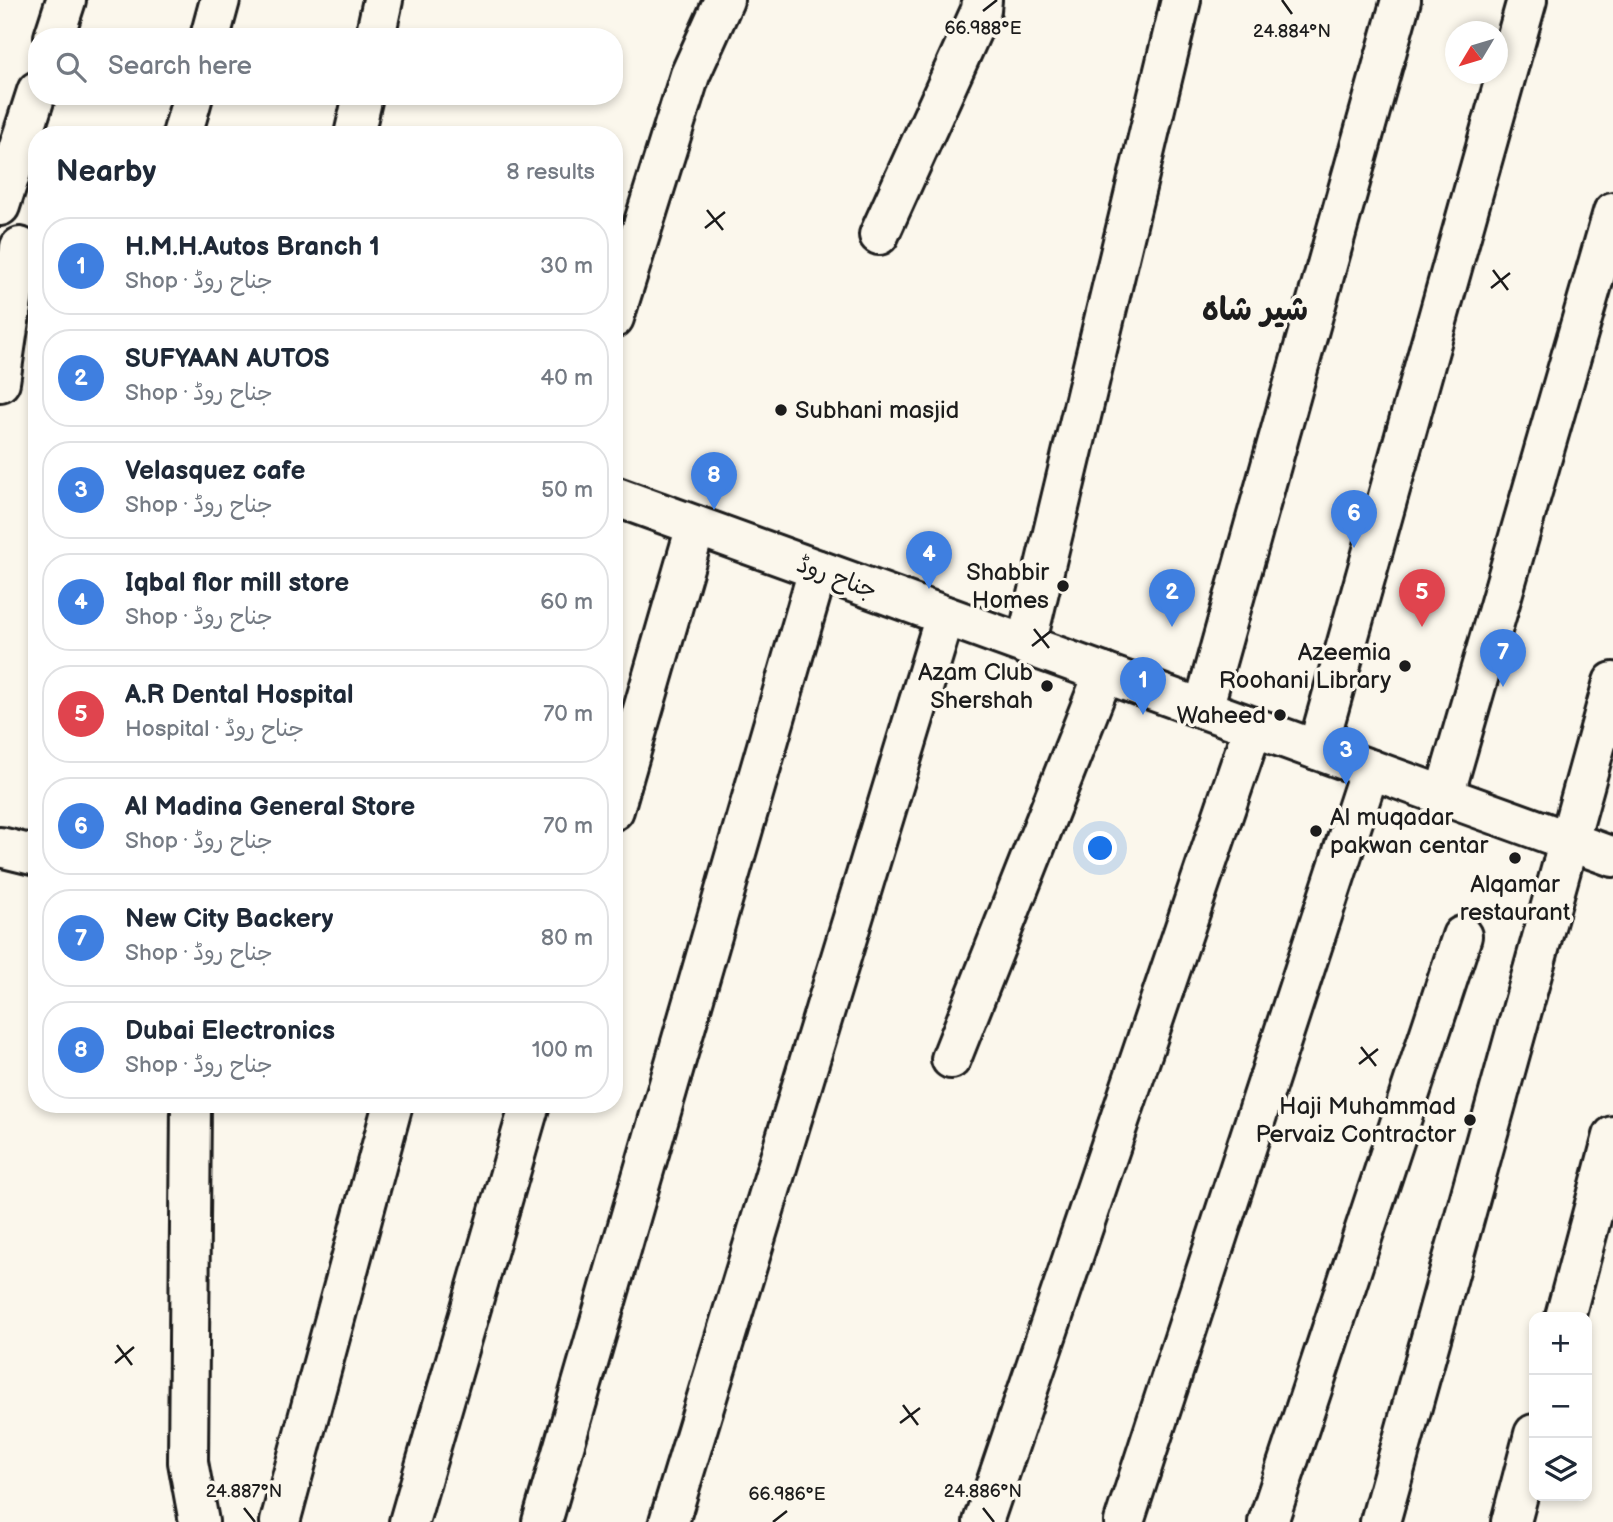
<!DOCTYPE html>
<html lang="en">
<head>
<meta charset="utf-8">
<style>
	body { margin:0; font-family:"Balsamiq Sans","Playpen Sans Arabic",sans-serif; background:#f6f6f7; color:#1f2937 }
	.controls { position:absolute; right:21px; bottom:21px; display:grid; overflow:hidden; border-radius:14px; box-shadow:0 4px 10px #0003 }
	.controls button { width:63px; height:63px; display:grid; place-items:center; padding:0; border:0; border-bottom:2px solid #e0e1e3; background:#fff; color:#1f2937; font:35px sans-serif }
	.compass { position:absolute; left:1445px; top:21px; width:63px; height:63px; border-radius:50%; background:#fff; box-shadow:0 4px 10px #0003; rotate:232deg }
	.you { position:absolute; left:1101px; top:849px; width:24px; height:24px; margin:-18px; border:5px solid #fff; border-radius:50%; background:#1a73e8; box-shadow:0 0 0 10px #1a73e833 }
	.badge { display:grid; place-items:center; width:46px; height:46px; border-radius:50%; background:#0f766e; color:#fff; font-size:23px; font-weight:700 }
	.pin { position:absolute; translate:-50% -58px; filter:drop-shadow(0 2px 4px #0008) }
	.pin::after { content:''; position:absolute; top:37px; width:24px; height:21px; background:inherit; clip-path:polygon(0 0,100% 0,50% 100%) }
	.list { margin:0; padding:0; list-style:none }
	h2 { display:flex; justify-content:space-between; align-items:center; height:91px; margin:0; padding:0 28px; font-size:30px }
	h2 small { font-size:23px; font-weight:400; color:#747a83 }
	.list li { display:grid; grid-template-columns:46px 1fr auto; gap:21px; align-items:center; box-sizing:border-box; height:98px; margin:0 14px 14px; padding:0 14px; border:2px solid #e0e1e3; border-radius:28px }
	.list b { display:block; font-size:26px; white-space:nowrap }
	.list p { margin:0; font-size:23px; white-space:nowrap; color:#747a83 }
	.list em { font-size:23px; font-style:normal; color:#747a83 }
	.icon { flex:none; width:38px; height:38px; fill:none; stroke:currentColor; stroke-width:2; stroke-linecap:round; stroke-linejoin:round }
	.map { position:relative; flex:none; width:1613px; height:1522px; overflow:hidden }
	.search { position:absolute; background:#fff; box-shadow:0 4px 10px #0003; left:28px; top:28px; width:595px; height:77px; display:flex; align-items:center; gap:18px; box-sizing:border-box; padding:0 24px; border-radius:28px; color:#747a83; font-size:26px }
	.panel { position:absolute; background:#fff; box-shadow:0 4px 10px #0003; left:28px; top:126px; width:595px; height:987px; border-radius:28px }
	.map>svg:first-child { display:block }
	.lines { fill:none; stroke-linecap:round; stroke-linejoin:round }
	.minor-casing { stroke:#1c1c1c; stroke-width:44 }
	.minor { stroke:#fbf7ec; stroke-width:38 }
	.ticks { fill:none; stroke:#1c1c1c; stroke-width:2.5 }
	.poi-dot { fill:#1c1c1c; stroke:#fbf7ec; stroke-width:2.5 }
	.labels { text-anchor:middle; stroke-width:7; stroke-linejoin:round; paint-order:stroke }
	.poi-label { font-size:24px; fill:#1c1c1c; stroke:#fbf7ec; text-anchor:end }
	.street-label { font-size:24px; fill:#1c1c1c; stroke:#fbf7ec }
	.district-label { font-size:32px; font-weight:bold; fill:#1c1c1c; stroke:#fbf7ec }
	.ticks-label { font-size:18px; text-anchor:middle; fill:#1c1c1c; stroke:#fbf7ec; stroke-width:7; stroke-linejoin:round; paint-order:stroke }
</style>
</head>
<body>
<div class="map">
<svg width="1613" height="1522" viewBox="0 0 1613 1522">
	<rect width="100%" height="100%" fill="#fbf7ec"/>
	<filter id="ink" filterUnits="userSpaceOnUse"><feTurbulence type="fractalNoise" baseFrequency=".0143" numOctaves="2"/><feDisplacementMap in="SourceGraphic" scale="14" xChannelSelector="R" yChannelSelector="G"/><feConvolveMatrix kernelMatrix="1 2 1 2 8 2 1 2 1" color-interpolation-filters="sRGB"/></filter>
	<g filter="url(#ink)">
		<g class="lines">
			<g class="minor-casing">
				<g id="minor">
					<polyline points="54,37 66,0"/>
					<polyline points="210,37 220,0"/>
					<polyline points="375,37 383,0"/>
					<polyline points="182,135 193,96"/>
					<polyline points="354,135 363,96"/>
					<polyline points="0,206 37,91"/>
					<polyline points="879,235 981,10 982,0"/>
					<polyline points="614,318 690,75 724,0"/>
					<polyline points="0,382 20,247"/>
					<polyline points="614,496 1613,857"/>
					<polyline points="1026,645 1181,0"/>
					<polyline points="1203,709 1401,0"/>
					<polyline points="1317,750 1527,0"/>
					<polyline points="1444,796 1613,212"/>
					<polyline points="614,810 696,526"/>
					<polyline points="0,847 37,856"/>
					<polyline points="951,1059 1104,673"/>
					<polyline points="191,1104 188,1462 199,1522"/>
					<polyline points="1565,1317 1613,1136"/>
					<polyline points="280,1522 393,1104"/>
					<polyline points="409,1522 530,1104"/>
					<polyline points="542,1522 818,570"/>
					<polyline points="669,1522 945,616"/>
					<polyline points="983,1522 1253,727"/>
					<polyline points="1124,1522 1370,769"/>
					<polyline points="1268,1522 1462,936"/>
					<polyline points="1380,1522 1613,682"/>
					<polyline points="1511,1522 1534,1434"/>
				</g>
			</g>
			<use href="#minor" class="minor"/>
		</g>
	</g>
	<path class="ticks" d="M 1282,0 L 1292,14M 983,11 L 997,0M 707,210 L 723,230M 705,228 L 725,212M 1493,270 L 1508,290M 1491,288 L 1510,273M 1034,629 L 1049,648M 1032,646 L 1051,631M 1361,1047 L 1376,1066M 1359,1064 L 1378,1049M 117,1345 L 132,1365M 115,1363 L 134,1347M 903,1405 L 918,1425M 900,1423 L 920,1408M 244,1508 L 255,1522M 983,1508 L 994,1522M 773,1522 L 787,1511"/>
	<g class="poi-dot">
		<circle cx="781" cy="410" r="7"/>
		<circle cx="1063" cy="586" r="7"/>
		<circle cx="1405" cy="666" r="7"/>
		<circle cx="1047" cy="686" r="7"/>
		<circle cx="1280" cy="715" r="7"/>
		<circle cx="1316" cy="831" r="7"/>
		<circle cx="1515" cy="858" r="7"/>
		<circle cx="1470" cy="1120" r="7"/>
	</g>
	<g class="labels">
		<g class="poi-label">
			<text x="795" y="418" text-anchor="start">Subhani masjid</text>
			<text x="1049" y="580">Shabbir<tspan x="1049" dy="28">Homes</tspan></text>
			<text x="1391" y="660">Azeemia<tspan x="1391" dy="28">Roohani Library</tspan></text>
			<text x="1033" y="680">Azam Club<tspan x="1033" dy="28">Shershah</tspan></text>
			<text x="1266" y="723">Waheed</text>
			<text x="1330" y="825" text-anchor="start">Al muqadar<tspan x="1330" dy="28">pakwan centar</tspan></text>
			<text x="1515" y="892" text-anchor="middle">Alqamar<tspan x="1515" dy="28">restaurant</tspan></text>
			<text x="1456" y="1114">Haji Muhammad<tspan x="1456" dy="28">Pervaiz Contractor</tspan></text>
		</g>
		<g class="street-label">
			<text transform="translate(837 577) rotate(20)" y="8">جناح روڈ</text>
		</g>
		<g class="district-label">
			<text x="1255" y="320">شیر شاہ</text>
		</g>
	</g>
	<g class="ticks-label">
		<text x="983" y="34">66.988°E</text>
		<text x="1292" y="37">24.884°N</text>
		<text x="244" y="1497">24.887°N</text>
		<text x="983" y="1497">24.886°N</text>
		<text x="787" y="1500">66.986°E</text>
	</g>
</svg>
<div class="controls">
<button>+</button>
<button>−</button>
<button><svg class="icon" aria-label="layers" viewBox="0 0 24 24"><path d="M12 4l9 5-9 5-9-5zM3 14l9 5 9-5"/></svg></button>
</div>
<svg class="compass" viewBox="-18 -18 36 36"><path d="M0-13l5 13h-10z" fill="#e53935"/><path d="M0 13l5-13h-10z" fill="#747a83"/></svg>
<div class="you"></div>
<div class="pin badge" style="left:1143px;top:715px;background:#3f7fe0">1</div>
<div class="pin badge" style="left:1172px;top:627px;background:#3f7fe0">2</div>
<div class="pin badge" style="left:1346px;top:785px;background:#3f7fe0">3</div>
<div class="pin badge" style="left:929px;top:589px;background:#3f7fe0">4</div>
<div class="pin badge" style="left:1422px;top:627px;background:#e0444e">5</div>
<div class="pin badge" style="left:1354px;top:548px;background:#3f7fe0">6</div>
<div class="pin badge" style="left:1503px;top:687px;background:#3f7fe0">7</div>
<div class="pin badge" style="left:714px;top:510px;background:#3f7fe0">8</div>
<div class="search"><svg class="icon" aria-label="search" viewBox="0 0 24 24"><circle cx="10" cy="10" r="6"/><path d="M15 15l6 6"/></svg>Search here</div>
<section class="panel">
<h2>Nearby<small>8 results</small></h2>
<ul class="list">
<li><span class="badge" style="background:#3f7fe0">1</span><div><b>H.M.H.Autos Branch 1</b><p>Shop · جناح روڈ</p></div><em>30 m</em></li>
<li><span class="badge" style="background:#3f7fe0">2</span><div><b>SUFYAAN AUTOS</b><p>Shop · جناح روڈ</p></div><em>40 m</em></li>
<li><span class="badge" style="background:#3f7fe0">3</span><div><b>Velasquez cafe</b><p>Shop · جناح روڈ</p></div><em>50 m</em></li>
<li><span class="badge" style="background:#3f7fe0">4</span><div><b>Iqbal flor mill store</b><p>Shop · جناح روڈ</p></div><em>60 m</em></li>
<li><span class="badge" style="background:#e0444e">5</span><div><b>A.R Dental Hospital</b><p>Hospital · جناح روڈ</p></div><em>70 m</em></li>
<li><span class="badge" style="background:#3f7fe0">6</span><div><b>Al Madina General Store</b><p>Shop · جناح روڈ</p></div><em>70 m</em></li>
<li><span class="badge" style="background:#3f7fe0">7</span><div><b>New City Backery</b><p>Shop · جناح روڈ</p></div><em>80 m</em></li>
<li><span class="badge" style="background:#3f7fe0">8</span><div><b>Dubai Electronics</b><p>Shop · جناح روڈ</p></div><em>100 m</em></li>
</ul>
</section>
</div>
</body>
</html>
